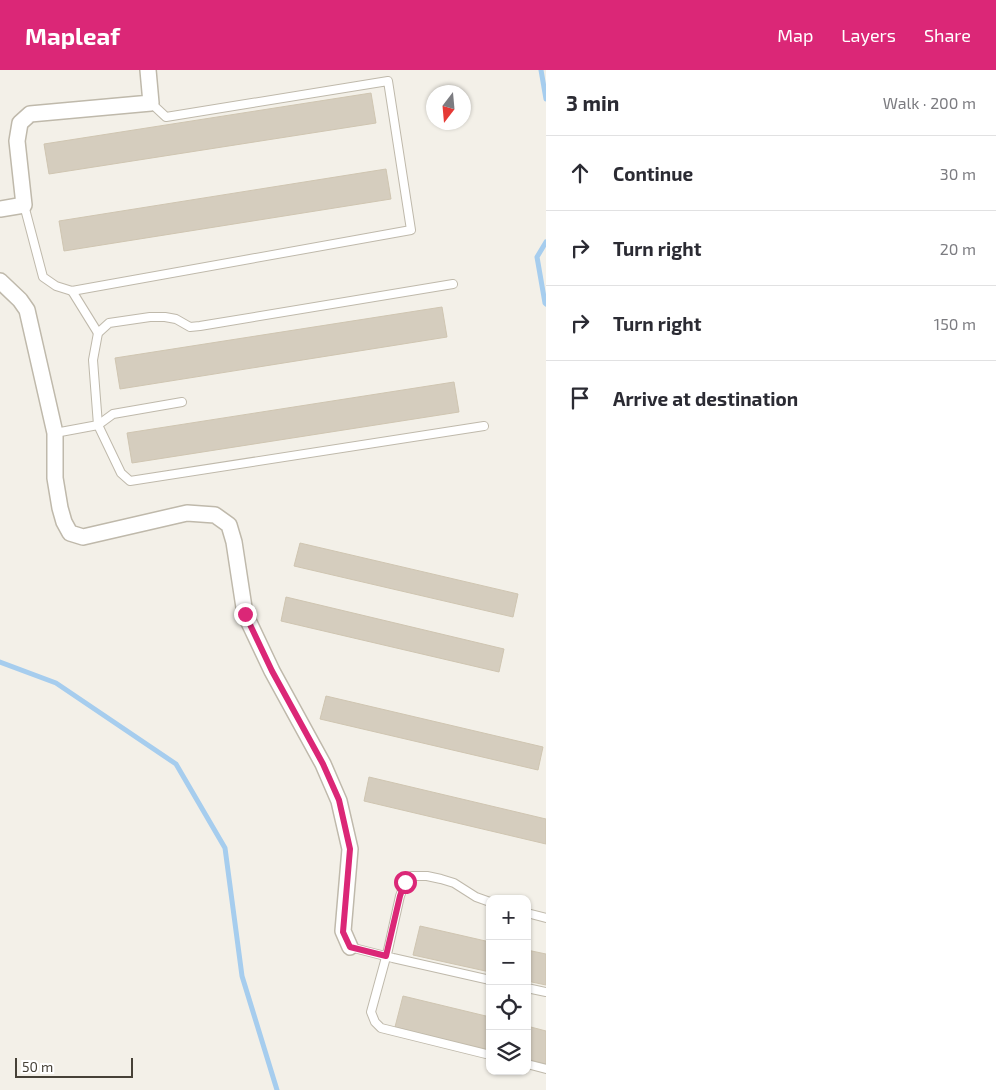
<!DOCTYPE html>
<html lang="en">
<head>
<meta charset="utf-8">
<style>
	body { margin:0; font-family:"Exo 2",sans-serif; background:#f7f7f7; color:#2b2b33 }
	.controls { position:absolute; right:15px; bottom:15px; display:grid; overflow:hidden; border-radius:10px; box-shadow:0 1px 4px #0004 }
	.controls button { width:45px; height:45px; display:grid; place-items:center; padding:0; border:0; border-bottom:1px solid #e1e1e2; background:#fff; color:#2b2b33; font:25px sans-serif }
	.compass { position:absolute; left:426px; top:15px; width:45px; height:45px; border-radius:50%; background:#fff; box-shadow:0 1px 4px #0004; rotate:196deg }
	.scale { position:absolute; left:15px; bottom:12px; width:118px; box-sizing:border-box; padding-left:5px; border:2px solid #464137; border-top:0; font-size:14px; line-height:18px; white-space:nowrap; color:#464137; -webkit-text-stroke:4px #fff; paint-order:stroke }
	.stop { position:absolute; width:15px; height:15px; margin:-11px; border:4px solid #db2777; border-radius:50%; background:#fff }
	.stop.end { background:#db2777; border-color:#fff; box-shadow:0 1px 5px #0008 }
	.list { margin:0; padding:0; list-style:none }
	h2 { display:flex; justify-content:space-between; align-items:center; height:65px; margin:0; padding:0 20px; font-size:21px }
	h2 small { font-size:16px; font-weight:400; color:#7c7c81 }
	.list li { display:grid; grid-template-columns:32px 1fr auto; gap:15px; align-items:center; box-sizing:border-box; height:75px; padding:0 20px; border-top:1px solid #e1e1e2 }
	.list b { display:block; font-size:19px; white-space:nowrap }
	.list em { font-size:16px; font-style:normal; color:#7c7c81 }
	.icon { flex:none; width:28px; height:28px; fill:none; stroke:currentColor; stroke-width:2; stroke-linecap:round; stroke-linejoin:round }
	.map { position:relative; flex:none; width:546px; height:1020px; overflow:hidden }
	header { display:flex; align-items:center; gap:30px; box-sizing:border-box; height:70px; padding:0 25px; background:#db2777; color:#fff }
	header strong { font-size:24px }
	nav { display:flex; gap:28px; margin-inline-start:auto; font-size:18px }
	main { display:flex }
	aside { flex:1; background:#fff }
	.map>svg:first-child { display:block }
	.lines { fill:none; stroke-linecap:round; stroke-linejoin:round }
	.stream { stroke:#a6cdee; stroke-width:5 }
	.building { fill:#d5cdbe; stroke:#cfc5b1 }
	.lane-casing { stroke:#bfb9ab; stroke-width:10 }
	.street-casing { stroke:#bfb9ab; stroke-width:18 }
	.lane { stroke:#fff; stroke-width:8 }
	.street { stroke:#fff; stroke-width:15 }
	.route { stroke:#db2777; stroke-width:6 }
</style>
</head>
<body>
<header>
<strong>Mapleaf</strong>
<nav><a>Map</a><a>Layers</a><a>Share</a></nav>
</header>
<main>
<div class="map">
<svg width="546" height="1020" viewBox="0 0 546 1020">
	<rect width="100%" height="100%" fill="#f3f0e8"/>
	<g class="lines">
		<g class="stream">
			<polyline points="541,0 546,29"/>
			<polyline points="546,172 537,187 545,233 546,234"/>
			<polyline points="0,592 56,613 176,694 225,778 242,906 277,1020"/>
		</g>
	</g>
	<g class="building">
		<polygon points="371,23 376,53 49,104 44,74"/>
		<polygon points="386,99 391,129 64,181 59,151"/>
		<polygon points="442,237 447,267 120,319 115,288"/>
		<polygon points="454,312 459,342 132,393 127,363"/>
		<polygon points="300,473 518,524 513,547 294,496"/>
		<polygon points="286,527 504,579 499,602 281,551"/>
		<polygon points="326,626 543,677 538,700 320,649"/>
		<polygon points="369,707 546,749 546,774 364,731"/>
		<polygon points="420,856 490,872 490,902 413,885"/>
		<polygon points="527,880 546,884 546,915 527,911"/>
		<polygon points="403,926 490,947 490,980 395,957"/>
		<polygon points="527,956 546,961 546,994 527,989"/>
	</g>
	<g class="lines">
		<g class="lane-casing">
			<g id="lane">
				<polyline points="24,135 43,207 56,216 72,221 411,160 388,11 166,47 151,33"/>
				<polyline points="453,214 200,256 190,257 176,249 165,247 150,247 109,253 98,263 93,290 98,355 121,403 130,411 484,356"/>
				<polyline points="72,221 98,263"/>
				<polyline points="55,363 98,355 113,344 182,332"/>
				<polyline points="490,832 476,827 454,813 441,809 427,806 412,806 405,813 400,826 388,880 371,942 375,952 381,958 490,985"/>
				<polyline points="527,843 546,848"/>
				<polyline points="350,877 393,888 490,910"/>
				<polyline points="527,918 546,922"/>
				<polyline points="527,994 546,999"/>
			</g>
		</g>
		<g class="street-casing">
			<g id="street">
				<polyline points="0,139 24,135 17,71 20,53 30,44 151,33 148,0"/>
				<polyline points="0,211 20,230 27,240 55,363 55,408 60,438 64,452 70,463 83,467 187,443 215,445 229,455 234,472 245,544 272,601 323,694 339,731 350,779 343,861 350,877"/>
			</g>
		</g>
		<use href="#lane" class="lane"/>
		<use href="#street" class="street"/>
	</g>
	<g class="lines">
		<polyline class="route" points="245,544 272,601 323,694 339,730 350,779 343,862 350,877 386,886 400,826 405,812"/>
	</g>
</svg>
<div class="controls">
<button>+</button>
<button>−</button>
<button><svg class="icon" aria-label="locate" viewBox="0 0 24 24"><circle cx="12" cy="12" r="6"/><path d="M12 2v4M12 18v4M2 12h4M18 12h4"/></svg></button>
<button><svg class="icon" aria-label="layers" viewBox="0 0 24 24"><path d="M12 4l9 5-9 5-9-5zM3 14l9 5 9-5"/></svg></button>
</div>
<svg class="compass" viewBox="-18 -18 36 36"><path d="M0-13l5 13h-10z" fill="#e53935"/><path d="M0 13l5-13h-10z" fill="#7c7c81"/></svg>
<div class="scale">50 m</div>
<div class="stop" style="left:405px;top:812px"></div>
<div class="stop end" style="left:245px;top:544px"></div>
</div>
<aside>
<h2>3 min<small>Walk · 200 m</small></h2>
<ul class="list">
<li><svg class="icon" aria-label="ahead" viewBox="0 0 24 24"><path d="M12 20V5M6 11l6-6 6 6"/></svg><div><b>Continue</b></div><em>30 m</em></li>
<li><svg class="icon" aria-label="right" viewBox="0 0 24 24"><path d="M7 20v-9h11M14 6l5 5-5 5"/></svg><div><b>Turn right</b></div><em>20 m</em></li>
<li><svg class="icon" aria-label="right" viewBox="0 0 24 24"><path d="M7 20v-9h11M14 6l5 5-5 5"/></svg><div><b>Turn right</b></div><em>150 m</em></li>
<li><svg class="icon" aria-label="arrive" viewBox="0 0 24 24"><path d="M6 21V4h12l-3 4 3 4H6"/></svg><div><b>Arrive at destination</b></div></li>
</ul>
</aside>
</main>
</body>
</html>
